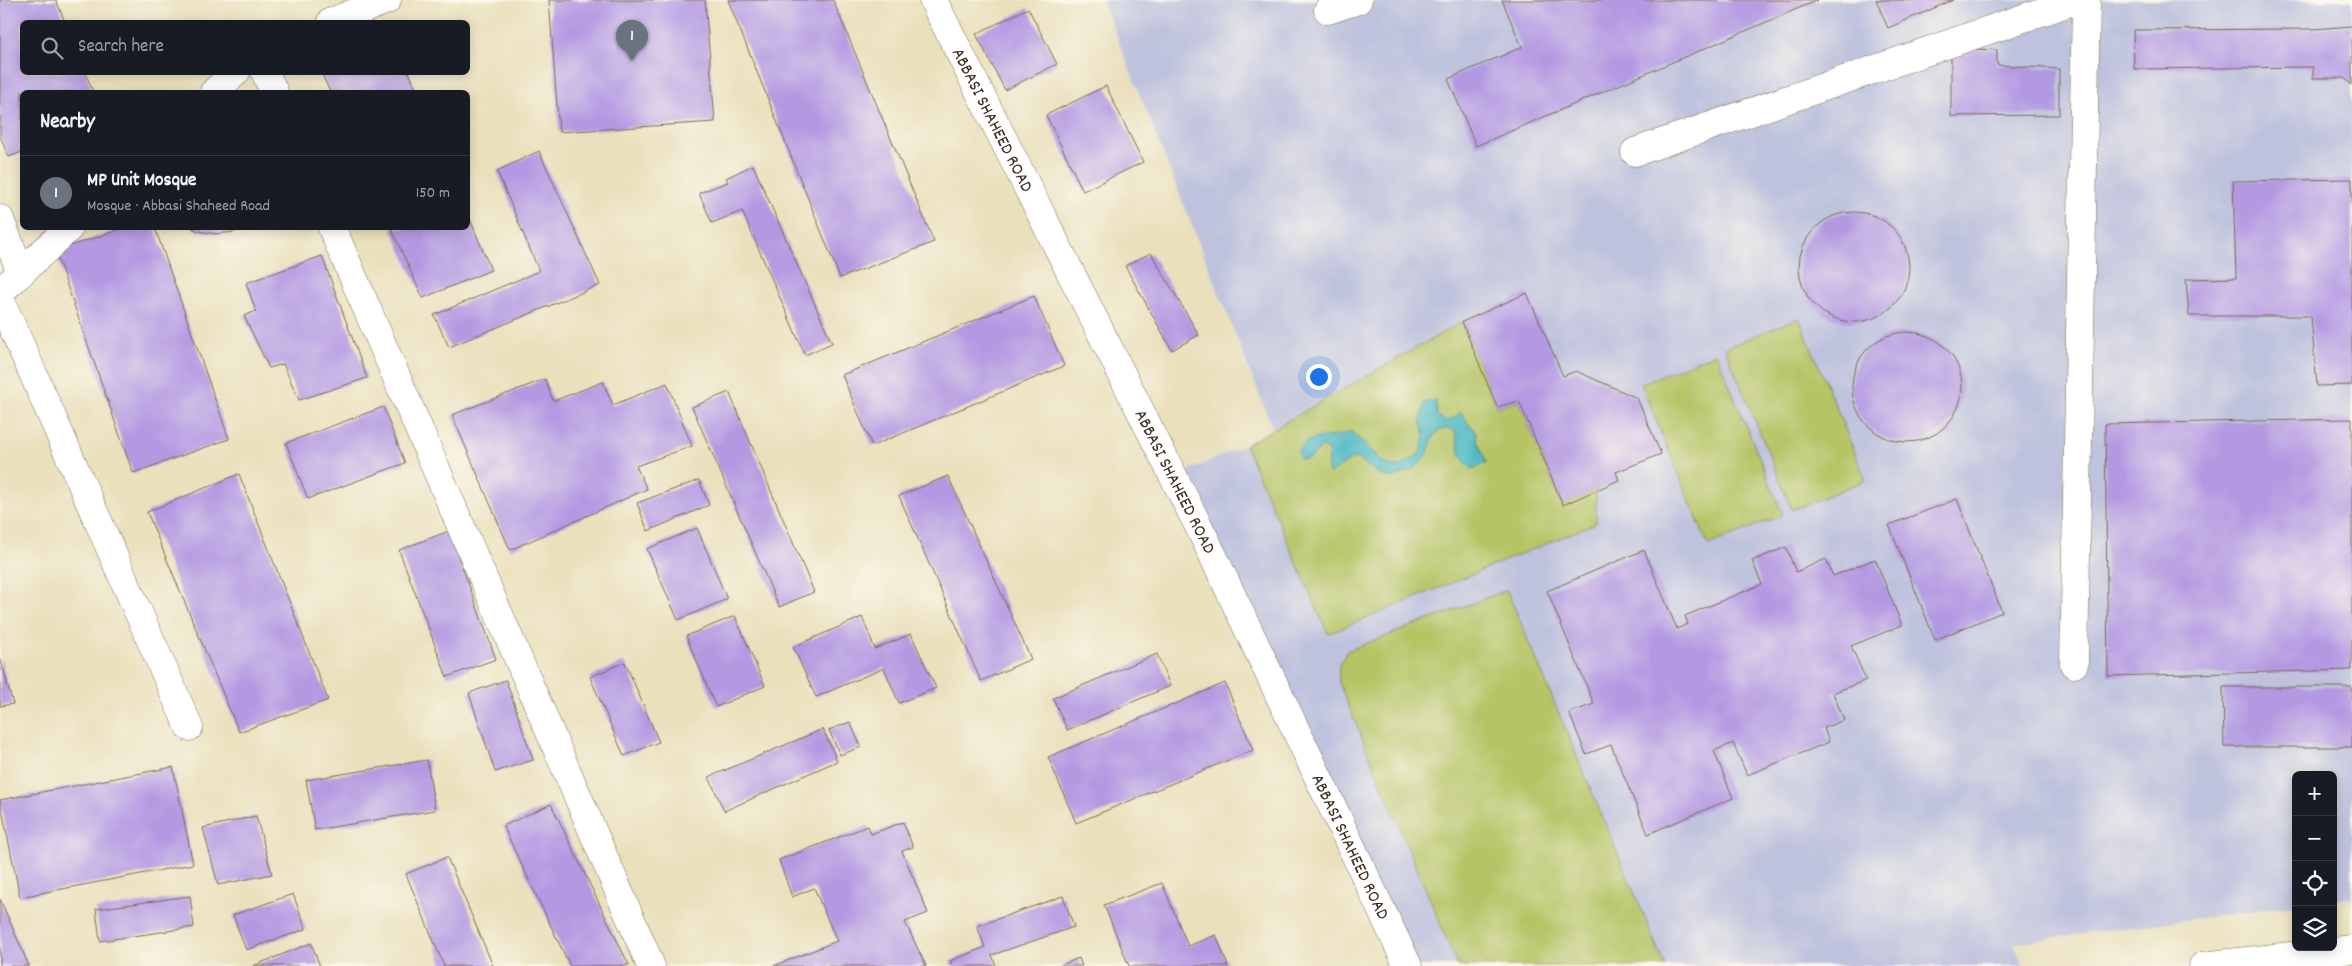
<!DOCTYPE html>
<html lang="en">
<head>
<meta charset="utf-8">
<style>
	body { margin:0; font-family:Dekko,sans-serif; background:#20242c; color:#f1f3f6 }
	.controls { position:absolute; right:15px; bottom:15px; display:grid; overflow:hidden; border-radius:8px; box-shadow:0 2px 12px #0003 }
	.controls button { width:45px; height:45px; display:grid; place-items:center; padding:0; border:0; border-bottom:1px solid #363941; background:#171b24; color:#f1f3f6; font:25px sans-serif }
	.you { position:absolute; left:1318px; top:376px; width:18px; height:18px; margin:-12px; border:4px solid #fff; border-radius:50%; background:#1a73e8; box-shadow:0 0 0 8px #1a73e833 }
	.badge { display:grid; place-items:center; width:32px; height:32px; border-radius:50%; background:#c8321e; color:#fff; font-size:16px; font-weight:700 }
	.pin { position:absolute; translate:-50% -41px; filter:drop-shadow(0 1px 2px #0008) }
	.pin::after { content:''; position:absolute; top:26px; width:18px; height:15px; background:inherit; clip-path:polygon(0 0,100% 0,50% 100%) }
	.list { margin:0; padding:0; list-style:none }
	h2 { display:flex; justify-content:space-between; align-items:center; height:65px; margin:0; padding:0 20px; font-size:21px }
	h2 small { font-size:16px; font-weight:400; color:#9ea1a6 }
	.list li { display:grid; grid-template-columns:32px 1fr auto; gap:15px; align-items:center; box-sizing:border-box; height:75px; padding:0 20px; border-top:1px solid #363941 }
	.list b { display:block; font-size:19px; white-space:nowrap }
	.list p { margin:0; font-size:16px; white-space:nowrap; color:#9ea1a6 }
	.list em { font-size:16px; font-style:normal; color:#9ea1a6 }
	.icon { flex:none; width:28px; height:28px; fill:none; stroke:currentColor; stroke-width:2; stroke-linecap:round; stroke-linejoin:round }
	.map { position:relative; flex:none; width:2352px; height:966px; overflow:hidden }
	.search { position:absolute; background:#171b24; box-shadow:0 2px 12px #0003; left:20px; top:20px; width:450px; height:55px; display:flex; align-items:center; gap:12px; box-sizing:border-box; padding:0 18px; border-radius:8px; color:#9ea1a6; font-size:19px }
	.panel { position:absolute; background:#171b24; box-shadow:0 2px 12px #0003; left:20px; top:90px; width:450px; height:140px; border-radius:8px }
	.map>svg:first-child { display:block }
	.industrial { fill:#bec2dd }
	.green { fill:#b6c466; stroke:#787742 }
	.water { fill:#49b7c3; stroke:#427070 }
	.building { fill:#b399e2 }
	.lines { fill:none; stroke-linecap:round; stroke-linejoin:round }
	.minor-casing { stroke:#786a55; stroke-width:29 }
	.minor { stroke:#fff; stroke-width:28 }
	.labels { text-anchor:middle; stroke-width:4.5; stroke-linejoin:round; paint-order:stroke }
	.street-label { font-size:18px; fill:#3b2a1e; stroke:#fbf7ec }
</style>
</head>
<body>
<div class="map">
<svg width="2352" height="966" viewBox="0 0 2352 966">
	<rect width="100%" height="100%" fill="#fbf7ec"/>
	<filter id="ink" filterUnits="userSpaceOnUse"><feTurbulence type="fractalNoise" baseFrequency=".02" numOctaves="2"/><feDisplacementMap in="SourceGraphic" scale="10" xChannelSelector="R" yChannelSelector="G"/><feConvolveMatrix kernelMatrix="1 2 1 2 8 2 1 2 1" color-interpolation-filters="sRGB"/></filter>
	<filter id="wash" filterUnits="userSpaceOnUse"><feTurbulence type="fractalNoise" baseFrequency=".0096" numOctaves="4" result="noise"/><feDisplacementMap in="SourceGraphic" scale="20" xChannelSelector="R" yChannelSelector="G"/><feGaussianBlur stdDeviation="1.12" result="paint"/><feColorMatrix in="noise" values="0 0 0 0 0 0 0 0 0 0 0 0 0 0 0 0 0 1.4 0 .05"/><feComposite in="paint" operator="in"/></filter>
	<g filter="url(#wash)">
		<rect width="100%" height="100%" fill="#eae0bc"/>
		<polygon class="industrial" points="1102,0 2352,0 2352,898 2333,900 2333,775 2296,775 2296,905 2014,943 2024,966 1408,966 1174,477 1245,445 1273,429"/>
		<g class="green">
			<polygon points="1799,318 1866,480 1792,510 1725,348"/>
			<polygon points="1462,322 1497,407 1519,401 1562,505 1596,490 1596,523 1328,634 1245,445"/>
			<polygon points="1716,353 1783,515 1708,545 1641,384"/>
			<polygon points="1507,590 1665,966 1458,966 1339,683 1339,665 1347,651"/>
		</g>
		<path class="water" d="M 1436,400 L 1437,415 L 1445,421 L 1456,417 L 1461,411 L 1468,423 L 1476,431 C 1476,444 1484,451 1486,463 L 1472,469 C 1453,452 1463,447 1453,429 C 1428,427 1434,445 1424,459 C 1418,466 1410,472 1402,474 C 1396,476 1392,478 1386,477 C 1373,475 1367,460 1353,458 L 1330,474 L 1327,470 L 1329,458 L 1328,450 L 1322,447 C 1315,454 1310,461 1300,459 L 1298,452 C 1311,430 1330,442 1351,431 L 1384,463 L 1394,467 L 1400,466 L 1415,458 L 1421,451 L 1425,436 L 1421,420 L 1424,403 Z"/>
		<g id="blocks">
			<g class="building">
				<polygon points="0,0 56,0 65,22 22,22 22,72 85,72 93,92 22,92 22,152 9,157 0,136"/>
				<polygon points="549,0 705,0 715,122 559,132"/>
				<polygon points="728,0 833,0 934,242 840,278"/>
				<polygon points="1502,0 1818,0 1476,146 1448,79 1522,47"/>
				<polygon points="1876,0 1953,0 1888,28"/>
				<polygon points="1028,8 1057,64 1005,90 976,34"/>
				<polygon points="2352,26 2352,85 2344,78 2313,78 2313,67 2134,69 2133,30 2313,29"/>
				<polygon points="1951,48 1997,50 1997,65 2059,69 2059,115 1951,116"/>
				<polygon points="321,72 409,72 417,92 330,92"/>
				<polygon points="1106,86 1143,162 1083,191 1046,115"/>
				<polygon points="539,151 600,285 449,347 434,315 539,271 497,171"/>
				<polygon points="753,165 832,343 805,355 742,211 712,223 699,193 728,182 726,178"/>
				<polygon points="2352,179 2352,385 2317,386 2311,316 2189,316 2186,279 2236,278 2233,181"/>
				<circle cx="1854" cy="267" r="55"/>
				<polygon points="468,214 491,270 423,298 391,228 468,228"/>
				<polygon points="124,228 155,228 229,439 133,473 55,251"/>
				<polygon points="192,228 242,228 234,232 216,234 198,231"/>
				<polygon points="1151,253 1199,335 1172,350 1125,266"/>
				<polygon points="322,256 367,378 299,400 283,364 269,368 244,316 256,311 246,283"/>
				<polygon points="1527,293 1563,376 1576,371 1637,398 1661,454 1616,472 1619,480 1563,505 1519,401 1497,407 1462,322"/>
				<polygon points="1034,296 1064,366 872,446 842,375"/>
				<circle cx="1907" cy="387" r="55"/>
				<polygon points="545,379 553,401 603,382 613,405 667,383 692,446 636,466 647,489 510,550 452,415"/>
				<polygon points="729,392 814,592 779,607 692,407"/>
				<polygon points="383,407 405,463 308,499 286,443"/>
				<polygon points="2352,419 2352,670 2108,676 2105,424"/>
				<polygon points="239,474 328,700 239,732 147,512"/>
				<polygon points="948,476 1031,659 981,681 899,496"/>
				<polygon points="699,480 709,505 648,531 637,503"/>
				<polygon points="1957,499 2002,612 1935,640 1889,525"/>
				<polygon points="697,528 727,599 678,620 647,549"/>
				<polygon points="449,531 496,659 447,677 399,550"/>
				<polygon points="1786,547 1796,572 1826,559 1833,576 1875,559 1902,625 1851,646 1866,680 1833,693 1844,720 1824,728 1829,742 1747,775 1733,743 1714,751 1733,798 1648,834 1611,745 1586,754 1569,713 1594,704 1547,591 1644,550 1677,629 1688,624 1685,616 1762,584 1752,561"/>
				<polygon points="735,616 765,686 716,707 686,636"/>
				<polygon points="862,617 875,649 911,634 936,688 899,703 884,668 816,697 793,647"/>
				<polygon points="1157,654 1170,686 1067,730 1053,698"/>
				<polygon points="0,657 13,704 0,706"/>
				<polygon points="625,662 659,742 624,756 590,677"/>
				<polygon points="506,680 533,760 495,772 469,693"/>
				<polygon points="1225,683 1253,750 1076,823 1048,757"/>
				<polygon points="2223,687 2352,687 2352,747 2224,747"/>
				<polygon points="850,722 861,747 840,755 829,730"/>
				<polygon points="823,729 837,761 724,811 709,777"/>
				<polygon points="427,760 435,810 315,830 306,780"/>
				<polygon points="173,767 193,864 20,897 0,800"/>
				<polygon points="551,804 629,965 570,966 503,826"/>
				<polygon points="256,816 272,874 218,885 203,828"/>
				<polygon points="903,822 913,847 902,851 928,913 905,922 926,966 774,966 837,941 814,888 792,897 779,860 868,826 871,834"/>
				<polygon points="447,857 493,966 444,966 406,874"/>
				<polygon points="1162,883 1188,946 1216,935 1228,966 1129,966 1104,905"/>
				<polygon points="293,894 306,929 246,950 233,915"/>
				<polygon points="190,896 194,927 100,941 96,909"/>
				<polygon points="1063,896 1074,927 992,955 996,966 952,966 950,961 985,947 977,926"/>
				<polygon points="0,899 29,966 0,966"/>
				<polygon points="311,943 320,966 253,966"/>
				<polygon points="1079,958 1082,966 1059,966"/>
			</g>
		</g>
	</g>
	<g filter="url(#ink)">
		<use href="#blocks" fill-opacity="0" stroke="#786a55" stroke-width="1"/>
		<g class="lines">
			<g class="minor-casing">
				<g id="minor">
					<path id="s1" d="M 933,0 L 1206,541 L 1408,966"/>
					<polyline points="1328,10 1358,0"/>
					<polyline points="331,22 387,0"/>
					<polyline points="265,72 274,92"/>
					<polyline points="214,92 236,72"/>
					<polyline points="1635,152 2076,0"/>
					<polyline points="0,219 21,273"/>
					<polyline points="332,228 651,966"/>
					<polyline points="0,292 69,228"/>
					<polyline points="0,299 189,727"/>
					<polyline points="2074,664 2086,0"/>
					<polyline points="2203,966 2352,949"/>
				</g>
			</g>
			<use href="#minor" class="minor"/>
		</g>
	</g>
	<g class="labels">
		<g class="street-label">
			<text dy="6" stroke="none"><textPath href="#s1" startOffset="134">ABBASI SHAHEED ROAD</textPath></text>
			<text dy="6" stroke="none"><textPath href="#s1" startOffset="539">ABBASI SHAHEED ROAD</textPath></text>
			<text dy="6" stroke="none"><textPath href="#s1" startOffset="944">ABBASI SHAHEED ROAD</textPath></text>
		</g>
	</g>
</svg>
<div class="controls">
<button>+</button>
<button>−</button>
<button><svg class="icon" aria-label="locate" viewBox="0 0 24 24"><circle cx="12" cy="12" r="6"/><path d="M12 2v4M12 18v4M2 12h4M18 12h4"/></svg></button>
<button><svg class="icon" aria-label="layers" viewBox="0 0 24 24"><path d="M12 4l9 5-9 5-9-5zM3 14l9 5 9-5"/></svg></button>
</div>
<div class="you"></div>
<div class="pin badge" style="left:632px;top:61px;background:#6b7280">1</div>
<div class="search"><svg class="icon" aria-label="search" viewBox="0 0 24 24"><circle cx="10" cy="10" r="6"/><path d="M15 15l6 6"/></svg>Search here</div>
<section class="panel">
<h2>Nearby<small></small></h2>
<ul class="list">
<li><span class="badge" style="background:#6b7280">1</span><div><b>MP Unit Mosque</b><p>Mosque · Abbasi Shaheed Road</p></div><em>150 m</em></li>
</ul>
</section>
</div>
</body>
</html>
